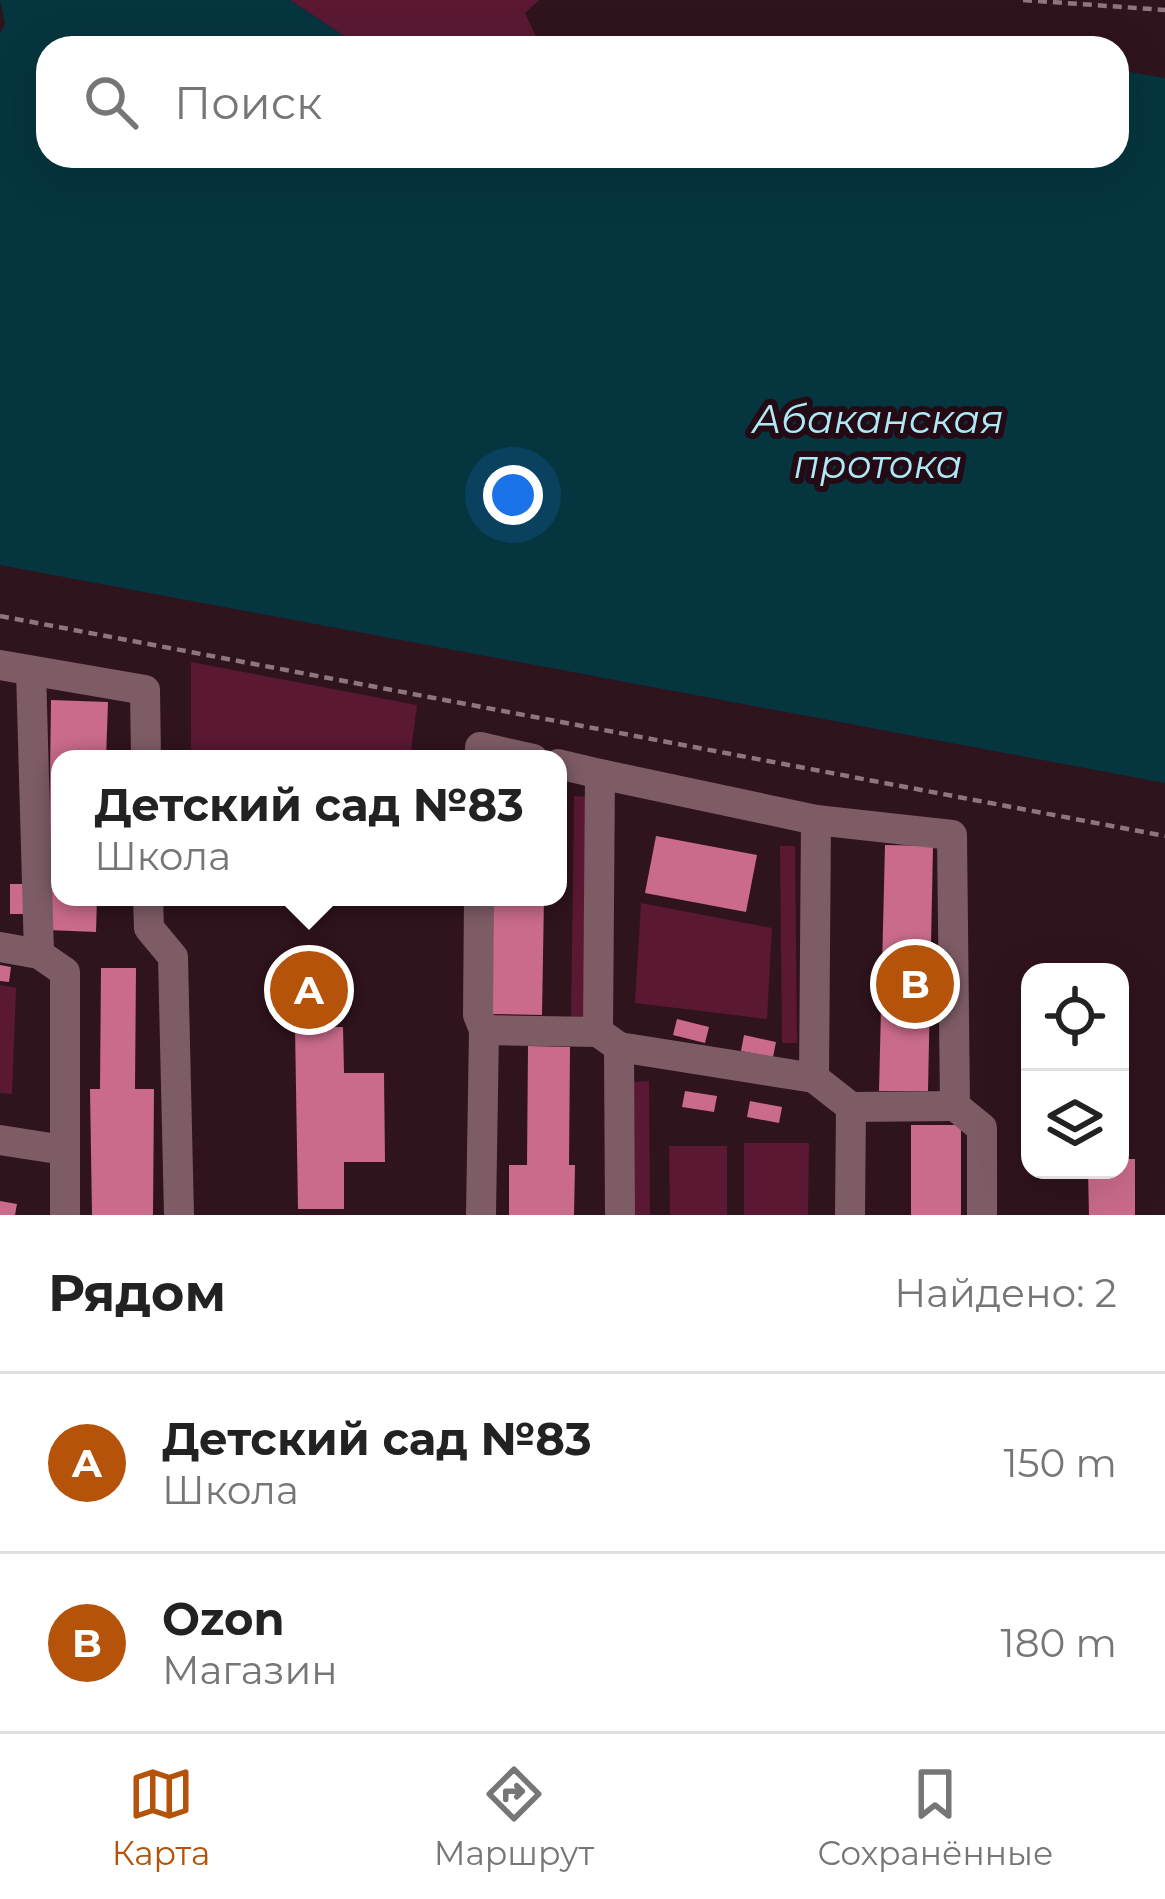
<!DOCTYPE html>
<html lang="ru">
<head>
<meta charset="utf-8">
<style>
	body { margin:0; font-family:Montserrat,sans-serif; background:#f2f2f2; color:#222 }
	.controls { position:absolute; right:36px; bottom:36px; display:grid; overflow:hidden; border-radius:24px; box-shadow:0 12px 48px #0002 }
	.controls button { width:108px; height:108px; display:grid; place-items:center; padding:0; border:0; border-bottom:3px solid #e0e0e0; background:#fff; color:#222; font:60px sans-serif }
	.you { position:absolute; left:513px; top:495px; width:42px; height:42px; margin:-30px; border:9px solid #fff; border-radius:50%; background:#1a73e8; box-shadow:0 0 0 18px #1a73e833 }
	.badge { display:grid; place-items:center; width:78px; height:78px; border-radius:50%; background:#b45309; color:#fff; font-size:39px; font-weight:700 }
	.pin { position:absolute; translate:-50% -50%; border:6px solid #fff; box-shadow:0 3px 12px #0006 }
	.popup { position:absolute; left:51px; top:750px; width:516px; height:156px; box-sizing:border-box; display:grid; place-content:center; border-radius:24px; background:#fff; filter:drop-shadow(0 3px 9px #0005); font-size:39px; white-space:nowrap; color:#767676 }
	.popup b { font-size:45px; color:#222 }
	.popup::after { content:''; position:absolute; left:50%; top:100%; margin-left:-24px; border:24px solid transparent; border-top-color:#fff }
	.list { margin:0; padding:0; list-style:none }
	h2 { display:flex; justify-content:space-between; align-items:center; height:156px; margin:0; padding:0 48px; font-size:51px }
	h2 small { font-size:39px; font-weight:400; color:#767676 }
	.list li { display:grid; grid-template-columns:78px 1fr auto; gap:36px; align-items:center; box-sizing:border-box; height:180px; padding:0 48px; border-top:3px solid #e0e0e0 }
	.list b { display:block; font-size:45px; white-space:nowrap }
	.list p { margin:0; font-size:39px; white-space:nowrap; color:#767676 }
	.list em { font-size:39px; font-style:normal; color:#767676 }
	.icon { flex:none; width:66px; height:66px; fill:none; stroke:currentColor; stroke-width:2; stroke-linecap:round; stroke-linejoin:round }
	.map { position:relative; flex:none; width:1165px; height:1215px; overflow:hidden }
	.search { position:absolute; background:#fff; box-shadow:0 12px 48px #0002; left:36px; right:36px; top:36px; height:132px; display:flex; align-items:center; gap:30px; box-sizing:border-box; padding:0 42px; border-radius:36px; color:#767676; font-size:45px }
	.sheet { height:516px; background:#fff }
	nav { display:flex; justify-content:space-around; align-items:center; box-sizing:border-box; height:168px; border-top:3px solid #e0e0e0; background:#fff; font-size:33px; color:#767676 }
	nav a { display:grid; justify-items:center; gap:6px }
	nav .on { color:#b45309 }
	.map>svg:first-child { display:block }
	.green { fill:#5a1833 }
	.water { fill:#05353e }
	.building { fill:#ca6b8c }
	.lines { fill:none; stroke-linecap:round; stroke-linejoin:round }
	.path { stroke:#8e767e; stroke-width:4.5; stroke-dasharray:9 6; stroke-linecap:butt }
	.minor { stroke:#7e5c66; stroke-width:30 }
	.labels { text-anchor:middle; stroke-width:12; stroke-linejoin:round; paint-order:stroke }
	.water-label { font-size:39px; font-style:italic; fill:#aee9f6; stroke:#240a14 }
</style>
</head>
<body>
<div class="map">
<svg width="1165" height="1215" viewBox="0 0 1165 1215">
	<rect width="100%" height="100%" fill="#2f131d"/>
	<g class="green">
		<polygon points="290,0 539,0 525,13 541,48 362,48"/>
		<polygon points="191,662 417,705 410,759 191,759"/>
		<polygon points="574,796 590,797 586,1026 571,1025"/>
		<polygon points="780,846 795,846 797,1043 782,1043"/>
		<polygon points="641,903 772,928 767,1019 635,1003"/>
		<polygon points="0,985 16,988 12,1094 0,1093"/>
		<polygon points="649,1081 650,1215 635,1215 634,1082"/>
		<polygon points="744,1143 809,1143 808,1215 744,1215"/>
		<polygon points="669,1146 727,1146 727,1215 670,1215"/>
	</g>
	<polygon class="water" points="0,0 290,0 362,48 48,48 48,156 1117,156 1117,70 1165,78 1165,783 0,565 0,34 5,24"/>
	<g class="building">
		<polygon points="51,700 108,702 106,759 60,759 60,897 97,897 96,932 48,930"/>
		<polygon points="656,836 757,855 746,912 645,893"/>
		<polygon points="885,845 933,846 928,1091 879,1091"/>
		<rect x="10" y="884" width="15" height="30"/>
		<polygon points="493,897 544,897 542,1015 491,1014"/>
		<polygon points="0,965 11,967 9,982 0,981"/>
		<polygon points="101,968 136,968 135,1089 154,1089 153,1215 92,1215 90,1089 100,1089"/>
		<polygon points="677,1019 709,1027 705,1043 673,1035"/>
		<polygon points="295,1027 343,1027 344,1073 384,1073 385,1162 344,1162 344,1209 298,1209"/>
		<polygon points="744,1035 776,1042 773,1057 741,1051"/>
		<polygon points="528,1046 570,1047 569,1165 575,1165 574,1215 509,1215 509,1165 527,1165"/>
		<polygon points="685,1091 717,1096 714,1112 682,1107"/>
		<polygon points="750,1101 782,1107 779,1123 747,1117"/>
		<rect x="911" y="1125" width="50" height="90"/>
		<polygon points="1120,1159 1135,1159 1135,1215 1089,1215 1088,1170 1120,1170"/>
		<polygon points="0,1201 17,1204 15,1215 0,1215"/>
	</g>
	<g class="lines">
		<g class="path">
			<polyline points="1023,0 1165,10"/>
			<polyline points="0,616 1165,836"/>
		</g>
		<g class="minor">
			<polyline points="0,665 145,690 146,759"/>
			<polyline points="31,671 39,954"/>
			<polyline points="480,759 480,747 533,759"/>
			<polyline points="558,764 600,774 598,1032 619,1047 620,1215"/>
			<polyline points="600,774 816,820 814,1078 851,1107 955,1106"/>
			<polyline points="816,820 952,835 955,1106 982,1128 982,1215"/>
			<polyline points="148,897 149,928 173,957 179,1215"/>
			<polyline points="479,897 478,1015 484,1030 481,1215"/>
			<polyline points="0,947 39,954 65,972 65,1215"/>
			<polyline points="484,1030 598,1032"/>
			<polyline points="619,1047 814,1078"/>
			<polyline points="0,1140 64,1150"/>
			<polyline points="850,1215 851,1107"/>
		</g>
	</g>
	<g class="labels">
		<g class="water-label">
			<text x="878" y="433">Абаканская<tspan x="878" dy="45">протока</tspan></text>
		</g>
	</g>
</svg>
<div class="controls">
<button><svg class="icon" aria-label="locate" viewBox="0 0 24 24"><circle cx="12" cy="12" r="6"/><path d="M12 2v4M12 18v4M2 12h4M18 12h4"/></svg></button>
<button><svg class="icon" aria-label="layers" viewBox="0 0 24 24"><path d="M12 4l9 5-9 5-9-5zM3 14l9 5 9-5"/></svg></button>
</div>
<div class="you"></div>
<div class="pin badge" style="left:309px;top:990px">A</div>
<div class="popup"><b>Детский сад №83</b>Школа</div>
<div class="pin badge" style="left:915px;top:984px">B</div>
<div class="search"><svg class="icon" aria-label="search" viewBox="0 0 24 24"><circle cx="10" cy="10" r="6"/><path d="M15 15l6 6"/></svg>Поиск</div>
</div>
<section class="sheet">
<h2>Рядом<small>Найдено: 2</small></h2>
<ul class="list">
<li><span class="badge">A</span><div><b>Детский сад №83</b><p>Школа</p></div><em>150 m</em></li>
<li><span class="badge">B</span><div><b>Ozon</b><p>Магазин</p></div><em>180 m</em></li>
</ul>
</section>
<nav>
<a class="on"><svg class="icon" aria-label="map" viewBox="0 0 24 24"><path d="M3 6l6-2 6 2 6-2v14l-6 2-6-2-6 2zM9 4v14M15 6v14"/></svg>Карта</a>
<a><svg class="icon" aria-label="directions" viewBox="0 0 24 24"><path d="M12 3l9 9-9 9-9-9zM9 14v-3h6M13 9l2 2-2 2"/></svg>Маршрут</a>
<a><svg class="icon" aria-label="saved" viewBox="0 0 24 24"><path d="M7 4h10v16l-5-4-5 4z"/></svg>Сохранённые</a>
</nav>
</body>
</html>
